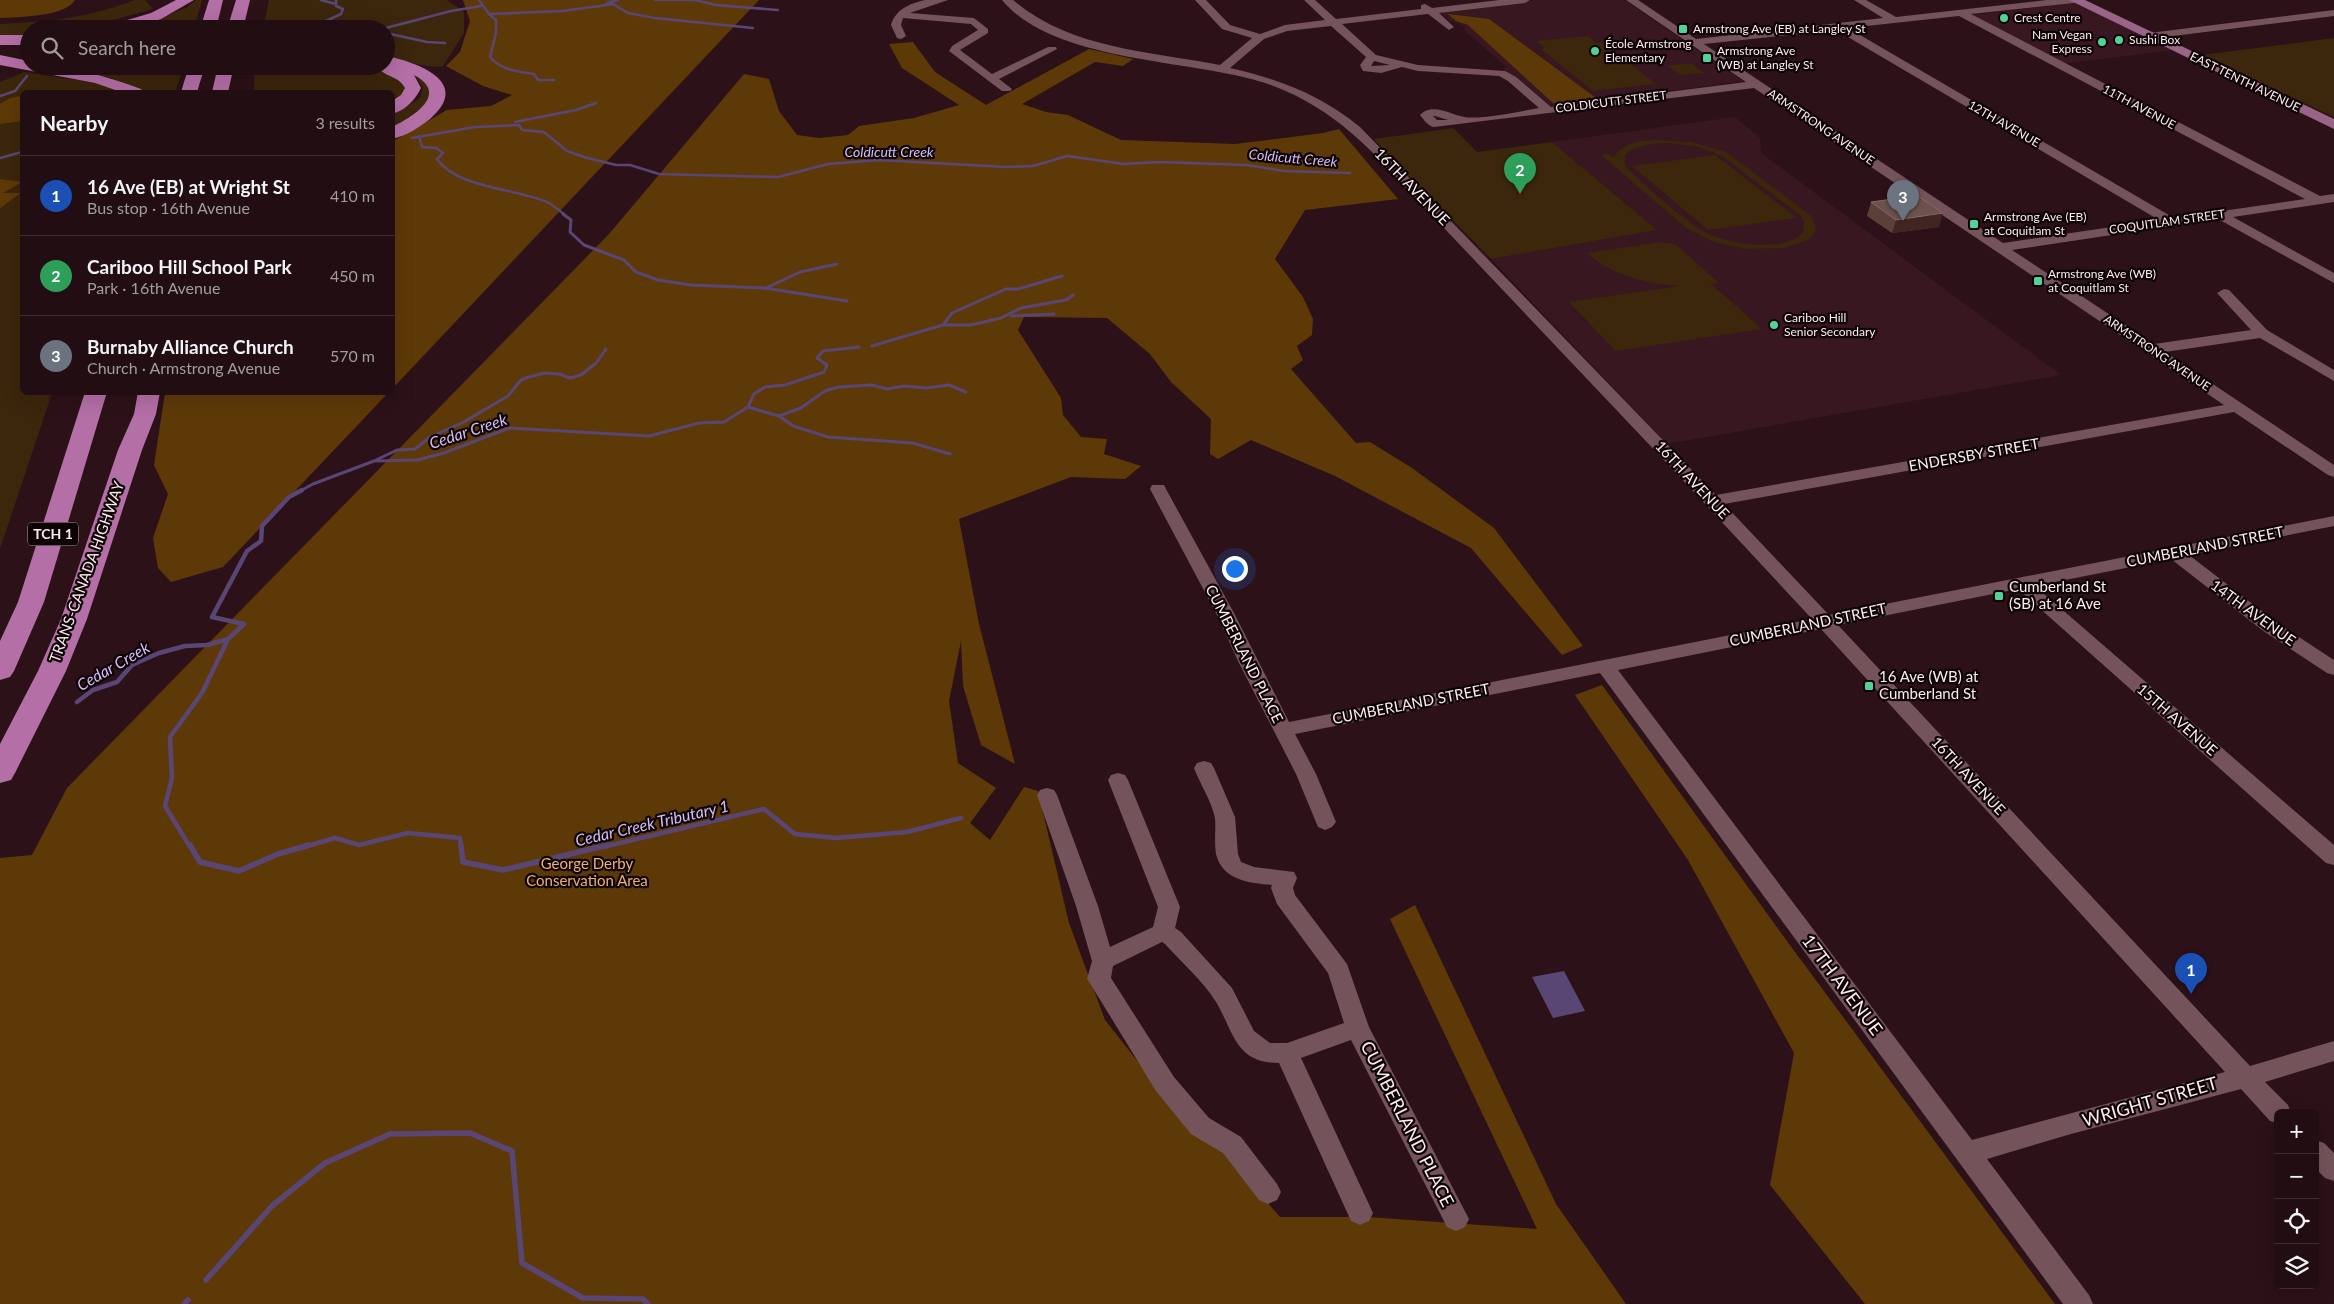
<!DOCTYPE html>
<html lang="en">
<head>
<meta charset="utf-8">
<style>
	body { margin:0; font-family:Lato,sans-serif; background:#2d1b20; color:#f1f3f6 }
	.controls { position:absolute; right:15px; bottom:15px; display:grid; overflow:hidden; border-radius:8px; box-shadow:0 5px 20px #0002 }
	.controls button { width:45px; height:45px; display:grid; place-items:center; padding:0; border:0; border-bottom:1px solid #3e2d32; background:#210d12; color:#f1f3f6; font:25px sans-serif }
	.you { position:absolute; left:1234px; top:568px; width:18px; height:18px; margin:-12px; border:4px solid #fff; border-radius:50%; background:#1a73e8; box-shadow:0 0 0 8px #1a73e833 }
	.badge { display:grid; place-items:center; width:32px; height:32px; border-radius:50%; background:#51d397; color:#fff; font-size:16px; font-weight:700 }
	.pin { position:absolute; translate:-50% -41px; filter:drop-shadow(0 1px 2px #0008) }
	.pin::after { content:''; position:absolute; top:26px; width:18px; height:15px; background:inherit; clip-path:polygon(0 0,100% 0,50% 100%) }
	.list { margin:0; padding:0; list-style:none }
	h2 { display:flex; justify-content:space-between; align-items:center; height:65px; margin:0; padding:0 20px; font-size:21px }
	h2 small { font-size:16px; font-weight:400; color:#a29c9f }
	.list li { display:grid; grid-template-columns:32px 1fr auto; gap:15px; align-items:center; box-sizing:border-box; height:80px; padding:0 20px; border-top:1px solid #3e2d32 }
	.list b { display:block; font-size:19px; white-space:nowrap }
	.list p { margin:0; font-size:16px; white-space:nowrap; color:#a29c9f }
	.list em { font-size:16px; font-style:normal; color:#a29c9f }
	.icon { flex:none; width:28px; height:28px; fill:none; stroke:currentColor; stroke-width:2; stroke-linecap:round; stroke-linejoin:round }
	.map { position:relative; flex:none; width:2334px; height:1304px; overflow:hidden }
	.search { position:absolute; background:#210d12; box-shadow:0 5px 20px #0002; left:20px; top:20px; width:375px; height:55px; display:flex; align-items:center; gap:12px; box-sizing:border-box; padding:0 18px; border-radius:28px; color:#a29c9f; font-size:19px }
	.panel { position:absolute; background:#210d12; box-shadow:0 5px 20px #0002; left:20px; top:90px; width:375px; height:305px; border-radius:8px }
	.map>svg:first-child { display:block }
	.built { fill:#391720 }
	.green { fill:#3c260c; fill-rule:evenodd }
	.forest { fill:#5e3908 }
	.water { fill:#5a4675 }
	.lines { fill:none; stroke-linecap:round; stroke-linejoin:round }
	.stream-far3 { stroke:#5a4675; stroke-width:2.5 }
	.stream-far2 { stroke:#5a4675; stroke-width:3 }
	.stream-far1 { stroke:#5a4675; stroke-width:4.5 }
	.stream { stroke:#5a4675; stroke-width:5.5 }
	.minor { fill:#74535a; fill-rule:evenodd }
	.major { fill:#9a6488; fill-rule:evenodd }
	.highway { fill:#b36fa6; fill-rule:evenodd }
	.wall { fill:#5b4039 }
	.shaded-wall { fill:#412523 }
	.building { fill:#6c524c; stroke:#836a66 }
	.poi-dot { fill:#51d397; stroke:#0d0305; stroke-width:2 }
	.labels { text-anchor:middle; stroke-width:4.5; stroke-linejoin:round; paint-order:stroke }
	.far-poi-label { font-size:12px; fill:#fcecef; stroke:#0d0305; text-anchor:start }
	.far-street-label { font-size:12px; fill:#fcecef; stroke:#0d0305 }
	.far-water-label { font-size:14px; font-style:italic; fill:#d5bdfa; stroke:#0d0305 }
	.shield { fill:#0d0305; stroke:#b4a6a9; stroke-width:1 }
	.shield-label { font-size:14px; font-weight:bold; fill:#fcecef }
	.street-label { font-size:15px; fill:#fcecef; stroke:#0d0305 }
	.poi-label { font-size:15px; fill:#fcecef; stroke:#0d0305; text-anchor:start }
	.park-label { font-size:15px; fill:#efb271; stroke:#0d0305 }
	.water-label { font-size:16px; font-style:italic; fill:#d5bdfa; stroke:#0d0305 }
	.near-street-label { font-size:18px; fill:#fcecef; stroke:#0d0305 }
</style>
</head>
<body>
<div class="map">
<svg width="2334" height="1304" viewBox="0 0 2334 1304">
	<rect width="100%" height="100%" fill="#2c1118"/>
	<g class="built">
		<polygon points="1538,0 1624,0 1743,81 1558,106 1551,106 1514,76 1503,72 1505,66 1464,30 1465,26 1450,21 1441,14 1446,11"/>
		<polygon points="2074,3 2173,50 2063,64 1972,15"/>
		<polygon points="1735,117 1760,138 1761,153 2061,375 1667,444 1491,259 1656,230 1552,142"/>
	</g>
	<g class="green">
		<path d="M 135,0 L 145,0 L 153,9 L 81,29 L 29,29 L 29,35 L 0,35 L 0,24 C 46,22 92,17 135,0 Z"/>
		<polygon points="196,0 202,0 194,29 132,29 186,8"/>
		<path d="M 269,0 L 447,0 L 464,12 L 464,33 L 443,66 C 427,70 405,59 386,58 L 386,29 L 263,29 Z"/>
		<polygon points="1588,36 1597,43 1601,42 1656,84 1593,91 1541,49 1545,48 1537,41"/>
		<polygon points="2334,38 2334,117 2201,55"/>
		<polygon points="1691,63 1704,73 1681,75 1668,66"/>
		<polygon points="48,66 184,66 175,92 147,92 111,78"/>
		<path d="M 255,66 C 285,66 378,59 398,78 C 402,81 404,87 407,91 L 393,107 L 392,92 L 254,92 Z"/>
		<polygon points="406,71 428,80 432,101 393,131 393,115 420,98 423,88 417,78"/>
		<polygon points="25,72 95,83 123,92 22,92 22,392 52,393 0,549 0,82"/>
		<polygon points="1453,128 1477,152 1552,142 1657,230 1491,259 1427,194 1419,190 1419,187 1374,139"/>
		<path d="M 1654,140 L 1691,142 L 1726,152 L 1810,215 L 1816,226 L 1814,234 L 1808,240 L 1784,248 L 1746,249 L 1714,242 L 1686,228 L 1601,155 L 1609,154 L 1614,158 C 1621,143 1639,141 1654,140 ZM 1669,143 L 1699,147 L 1722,156 L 1799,214 L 1804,221 L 1803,232 C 1784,254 1728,244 1704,232 C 1691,225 1633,177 1625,165 L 1625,155 C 1637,144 1653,143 1669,143 Z"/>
		<polygon points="1715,155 1797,218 1708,230 1632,166"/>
		<path d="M 1660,242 L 1675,244 L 1718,282 L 1711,284 L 1762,329 L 1616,351 L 1569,302 L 1680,286 C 1646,284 1613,276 1587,253 Z"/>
	</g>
	<g class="forest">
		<path d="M 0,0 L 75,0 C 65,17 18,17 0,18 Z"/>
		<polygon points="463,0 759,0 393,388 393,141 447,110 491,106 512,95 483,86 446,66 460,52 470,21"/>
		<polygon points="1448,14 1489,19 1596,98 1553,103 1468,25 1456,21"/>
		<polygon points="913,42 935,72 986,105 1089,49 1133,59 1123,66 1095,62 1022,104 1046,112 1068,115 1121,140 1235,144 1323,133 1339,129 1398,199 1305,210 1275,259 1303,297 1313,319 1312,335 1297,346 1303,360 1291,369 1356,443 1370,442 1412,468 1494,528 1583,646 1562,655 1471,548 1335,476 1251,440 1218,459 1210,454 1211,419 1171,382 1150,354 1107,318 1024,317 1018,330 1061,398 1063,415 1081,437 1107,439 1104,454 1141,466 1125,479 1071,477 959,519 979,624 1015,764 981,745 963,686 961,641 949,701 958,763 996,788 970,823 990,840 1024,787 1038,791 1069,923 1105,1020 1195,1134 1223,1151 1280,1217 1368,1217 1537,1229 1390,919 1415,905 1556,1204 1626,1304 0,1304 0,858 32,855 67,788 609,234 744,74 769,79 779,111 797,135 819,138 848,135 859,126 914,118 959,105 902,68 889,44"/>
		<polygon points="22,96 22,121 0,124 0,104 10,98"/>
		<polygon points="0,179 22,182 3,193 21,193 0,208"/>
		<polygon points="165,393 165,392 388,393 223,567 171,582 158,568 153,538 168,494 154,465"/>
		<polygon points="1602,685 1784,937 2055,1304 1865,1304 1770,1185 1794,1053 1688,860 1575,695"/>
	</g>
	<polygon class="water" points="1564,971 1585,1011 1553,1018 1532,977"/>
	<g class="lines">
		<g class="stream-far3">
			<polyline points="321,0 336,4"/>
			<polyline points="479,0 489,14 562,11 600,6"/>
			<polyline points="655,0 695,0 716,5 778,10"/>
			<polyline points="607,3 618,0"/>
			<polyline points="599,6 613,4 628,13 655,18 753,28"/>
			<path d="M 489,14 L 496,20 L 496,33 L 490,57 C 502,71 518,71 534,74 L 538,80 L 554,80"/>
			<polyline points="299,29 315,26 341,14 343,9 336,6 336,0"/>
			<polyline points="382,29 451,11 481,6"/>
			<polyline points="386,33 427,42 445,43"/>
			<polyline points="0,96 15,91 27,76"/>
			<polyline points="515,122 576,110 596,103"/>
			<path d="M 419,136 L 422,147 L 436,148 L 443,153 L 437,159 C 457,189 519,188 549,203 C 554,206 560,211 565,215"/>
			<polyline points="412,138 475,127 519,125 522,130 544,132 567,151 584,157 616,165 630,165 659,174 778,177 828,164 879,160 1006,167 1033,166 1067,156 1124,164 1160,162 1247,165 1284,171 1350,173"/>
			<polyline points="0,158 22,152"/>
		</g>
		<g class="stream-far2">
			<polyline points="563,214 571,220 570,232 584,245 624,260 636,272 658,280 691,285 765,288 847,301"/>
			<polyline points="766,288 800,272 837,264"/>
			<polyline points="1011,316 1054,314"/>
			<polyline points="943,325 971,325 1001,318 1021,308 1066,300 1073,295"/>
			<polyline points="872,346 943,325 952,313 1006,289 1018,289 1062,276"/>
			<polyline points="748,407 779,416 793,426 828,437 913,443 950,454"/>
			<polyline points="779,416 801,408 825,391 838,387 872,385 887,389 904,386 926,388 949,385 966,392"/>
			<polyline points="376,460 397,450 415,449 430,437 462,423 508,396 521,380 526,378 544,373 559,374 570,378 581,375 596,363 606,349"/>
			<polyline points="300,491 313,484 374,461 417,460 444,453 509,428 649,436 699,423 724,422 748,407 754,394 765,387 785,385 824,372 827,365 817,358 823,351 859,347"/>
		</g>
		<g class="stream-far1">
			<polyline points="77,702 93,690 117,682 132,665 159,653 185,646 207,645 228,639 244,624 212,617 247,551 261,541 262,526 289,497 302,490"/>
			<polyline points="190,847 165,806 172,778 170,737 202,693 228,639"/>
			<polyline points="304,847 335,838 359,845 408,833 460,838 461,847"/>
			<polyline points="603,847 764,809 795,834 836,838 907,832 961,818"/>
		</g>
		<g class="stream">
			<polyline points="190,845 200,862 239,871 278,854 309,845"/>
			<polyline points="461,845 463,862 503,870 608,845"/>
			<polyline points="206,1280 272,1206 325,1163 390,1134 470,1133 512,1151 522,1263 583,1298 643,1299 648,1304"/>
			<polyline points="184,1304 188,1300"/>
		</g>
		<g class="minor">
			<path d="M 925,0 L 948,0 L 910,13 L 974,18 L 988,29 L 988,33 L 960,50 L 992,74 L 1048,47 L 1056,47 L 1057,49 L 999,79 L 1012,89 L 1010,91 L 1002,91 L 949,51 L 952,46 L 978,30 L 971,24 L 903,18 L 901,25 L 906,36 L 901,39 L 897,38 L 891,25 C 896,9 909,4 925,0 Z"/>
			<path d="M 1002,0 L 1013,0 C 1071,49 1148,51 1220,65 L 1252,38 L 1222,29 L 1195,0 L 1206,0 L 1230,25 L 1260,34 L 1285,25 L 1325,20 L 1304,0 L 1315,0 L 1336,19 L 1421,9 L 1421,5 L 1425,4 L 1432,8 L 1499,0 L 1530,0 L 1525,3 L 1439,13 L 1454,27 L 1449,30 L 1428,14 L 1342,24 L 1376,55 L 1418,65 L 1505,71 L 1516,77 L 1551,107 L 1746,82 L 1626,0 L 1638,0 L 1696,39 L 1883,18 L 1854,0 L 1866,0 L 1896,17 L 2047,0 L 2079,0 L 2074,3 L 1971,14 L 2320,196 L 2334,194 L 2334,202 L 2233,217 L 2334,273 L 2334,283 L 2218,219 L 2012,250 L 2154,344 L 2251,330 L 2217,293 L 2224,289 L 2229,290 L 2267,330 L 2334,370 L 2334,381 L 2260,338 L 2165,352 L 2334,465 L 2334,477 L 2328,475 L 2234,412 L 1724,504 L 1829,615 L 2334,516 L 2334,526 L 2189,555 L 2276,622 L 2334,660 L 2334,675 L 2327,673 L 2262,630 L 2171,559 L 2035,586 L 2334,845 L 2334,865 L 2326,863 L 2018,589 L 1838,625 L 2250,1066 L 2334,1041 L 2334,1061 L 2265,1082 L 2288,1105 L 2291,1113 L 2278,1113 L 2278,1123 L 2270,1121 L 2241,1089 L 2071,1134 L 1987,1159 L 2089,1295 L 2093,1304 L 2063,1304 L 1600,673 L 1295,734 L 1316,774 L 1336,822 L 1332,827 L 1325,830 L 1318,827 L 1296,774 L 1239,663 L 1216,613 L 1150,489 L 1152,485 L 1164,485 L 1166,489 L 1234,613 L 1289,722 L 1812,619 L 1679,476 L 1372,152 C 1341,121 1307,97 1265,83 C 1190,59 1054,63 1002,0 ZM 1959,16 L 2305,199 L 2174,218 L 1848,28 ZM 1331,26 L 1366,57 L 1360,65 L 1363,71 L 1381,73 L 1402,67 L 1418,71 L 1499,76 L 1508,81 L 1539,108 C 1522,111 1479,120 1465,117 C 1450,115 1433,102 1420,115 C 1424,120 1428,126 1434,127 L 1754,88 L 2224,405 L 1716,495 L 1360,127 C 1321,95 1279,79 1230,68 L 1264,39 L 1287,31 ZM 1836,30 L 2159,220 L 2003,243 L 1704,44 ZM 1374,61 L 1390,65 L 1371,66 ZM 1433,116 L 1435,116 L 1448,120 L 1437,120 ZM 1821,629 L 2225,1072 L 1972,1140 L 1618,670 Z"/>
			<polygon points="2334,10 2334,16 2149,39 2144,36 2149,33"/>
			<path d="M 1204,761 L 1211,763 L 1214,768 L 1235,817 L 1238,854 L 1241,862 L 1254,867 L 1294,872 L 1297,878 L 1293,888 L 1295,895 L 1347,964 L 1369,1027 L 1469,1219 L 1465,1227 L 1456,1231 L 1447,1227 L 1351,1040 L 1301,1058 L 1373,1213 L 1369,1221 L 1360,1225 L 1351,1221 L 1279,1063 C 1235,1063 1234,1032 1216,1002 C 1204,982 1181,962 1165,944 L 1162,942 L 1113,966 L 1111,978 L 1174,1077 L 1209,1118 L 1241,1137 L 1277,1184 L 1281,1192 L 1277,1200 L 1268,1204 L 1259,1200 L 1223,1153 L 1191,1134 L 1156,1091 L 1091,985 L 1087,979 L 1092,961 L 1076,906 L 1037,795 L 1040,790 L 1047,788 L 1054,790 L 1057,795 L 1098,906 L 1110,947 L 1153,927 L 1158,907 L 1108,780 L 1111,775 L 1118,773 L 1125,775 L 1128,780 L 1180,907 L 1175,928 L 1181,932 L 1232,988 L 1254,1031 L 1270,1043 L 1287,1043 L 1344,1023 L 1328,973 L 1277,904 L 1271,888 L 1272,885 C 1249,883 1222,880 1216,854 C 1214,842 1216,830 1215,818 C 1212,802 1200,784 1194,768 L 1197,763 Z"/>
			<polygon points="2315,1140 2324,1143 2334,1153 2334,1181 2325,1178 2315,1168"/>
		</g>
		<polygon class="major" points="2069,0 2085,0 2334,119 2334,129"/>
		<g class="highway">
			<polygon points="176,0 194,0 161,19 129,29 105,29 107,26 151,13"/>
			<polygon points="209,0 223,0 216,29 200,29"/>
			<polygon points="236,0 250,0 243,29 227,29"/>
			<rect x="0" y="35" width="29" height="10"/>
			<path d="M 0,55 L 29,61 L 29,66 C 69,66 104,75 141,89 L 143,92 L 121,92 L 95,83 L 0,65 Z"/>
			<path d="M 386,56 C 417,62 473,82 430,119 C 420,127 406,136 392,139 L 392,127 C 413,117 450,94 414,75 L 421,88 C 415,100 406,110 392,114 L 392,101 L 401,95 L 405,88 C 399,76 385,77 377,67 L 386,66 Z"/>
			<polygon points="189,66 205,66 197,92 181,92"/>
			<polygon points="218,66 234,66 228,92 212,92"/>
			<polygon points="85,392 107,392 44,602 14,671 10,677 0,680 0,641 18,602"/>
			<polygon points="138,392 160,392 156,414 142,450 87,619 66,671 15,773 11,780 0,783 0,744 38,671 61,619 118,450 134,414"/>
		</g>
	</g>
	<polygon class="wall" points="1895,194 1939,227 1892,233 1867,216 1871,202 1894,199"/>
	<polygon class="shaded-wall" points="1943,213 1939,227 1892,233 1896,220"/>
	<polygon class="building" points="1912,192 1943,213 1896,220 1871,202 1900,198 1895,194"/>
	<g class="poi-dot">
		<circle cx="2004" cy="18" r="5"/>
		<rect x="1678" y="24" width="10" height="10" rx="2.5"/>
		<circle cx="2119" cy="40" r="5"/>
		<circle cx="2102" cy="42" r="5"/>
		<circle cx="1595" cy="51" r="5"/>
		<rect x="1702" y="53" width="10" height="10" rx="2.5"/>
		<rect x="1969" y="219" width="10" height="10" rx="2.5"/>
		<rect x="2033" y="276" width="10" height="10" rx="2.5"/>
		<circle cx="1774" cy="325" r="5"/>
		<rect x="1994" y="591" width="10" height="10" rx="2.5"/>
		<rect x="1864" y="681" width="10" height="10" rx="2.5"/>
	</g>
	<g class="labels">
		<g class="far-poi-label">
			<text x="2014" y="22">Crest Centre</text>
			<text x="1693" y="33">Armstrong Ave (EB) at Langley St</text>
			<text x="2092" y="39" text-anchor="end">Nam Vegan<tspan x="2092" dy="14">Express</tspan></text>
			<text x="2129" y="44">Sushi Box</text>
			<text x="1605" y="48">École Armstrong<tspan x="1605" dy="14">Elementary</tspan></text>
			<text x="1717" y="55">Armstrong Ave<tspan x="1717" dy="14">(WB) at Langley St</tspan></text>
			<text x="1984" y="221">Armstrong Ave (EB)<tspan x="1984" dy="14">at Coquitlam St</tspan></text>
			<text x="2048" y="278">Armstrong Ave (WB)<tspan x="2048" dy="14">at Coquitlam St</tspan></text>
			<text x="1784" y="322">Cariboo Hill<tspan x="1784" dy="14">Senior Secondary</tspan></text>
		</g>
		<g class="far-street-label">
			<text transform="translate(2245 82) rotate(26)" y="4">EAST TENTH AVENUE</text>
			<text transform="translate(1611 102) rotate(-7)" y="4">COLDICUTT STREET</text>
			<text transform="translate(2139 107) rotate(28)" y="4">11TH AVENUE</text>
			<text transform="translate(2004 124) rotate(30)" y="4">12TH AVENUE</text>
			<text transform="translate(1821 127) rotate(34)" y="4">ARMSTRONG AVENUE</text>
			<text transform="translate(2167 222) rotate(-8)" y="4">COQUITLAM STREET</text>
			<text transform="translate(2157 353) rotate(34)" y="4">ARMSTRONG AVENUE</text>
		</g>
		<g class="far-water-label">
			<text x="889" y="157">Coldicutt Creek</text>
			<text transform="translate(1293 158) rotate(5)" y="5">Coldicutt Creek</text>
		</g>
		<rect class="shield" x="28" y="522.5" width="50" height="23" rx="4"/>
		<g class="shield-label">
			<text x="53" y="539">TCH 1</text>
		</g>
		<g class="street-label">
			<text transform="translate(1412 187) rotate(46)" y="5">16TH AVENUE</text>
			<text transform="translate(1974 455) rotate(-10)" y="5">ENDERSBY STREET</text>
			<text transform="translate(1692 480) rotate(47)" y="5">16TH AVENUE</text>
			<text transform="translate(2205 547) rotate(-11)" y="5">CUMBERLAND STREET</text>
			<text transform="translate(87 572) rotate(-70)" y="5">TRANS-CANADA HIGHWAY</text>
			<text transform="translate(2253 613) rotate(36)" y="5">14TH AVENUE</text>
			<text transform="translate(1808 625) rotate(-12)" y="5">CUMBERLAND STREET</text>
			<text transform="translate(1244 654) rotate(63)" y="5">CUMBERLAND PLACE</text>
			<text transform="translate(1411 704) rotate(-11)" y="5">CUMBERLAND STREET</text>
			<text transform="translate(2177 720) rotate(41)" y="5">15TH AVENUE</text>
			<text transform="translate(1968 776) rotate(47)" y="5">16TH AVENUE</text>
		</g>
		<g class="poi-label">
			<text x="2009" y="592">Cumberland St<tspan x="2009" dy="17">(SB) at 16 Ave</tspan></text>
			<text x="1879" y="682">16 Ave (WB) at<tspan x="1879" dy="17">Cumberland St</tspan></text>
		</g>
		<g class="park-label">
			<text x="587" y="869">George Derby<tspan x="587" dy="17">Conservation Area</tspan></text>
		</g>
		<g class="water-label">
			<text transform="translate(468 431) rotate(-18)" y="6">Cedar Creek</text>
			<text transform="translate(113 666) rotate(-30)" y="6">Cedar Creek</text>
			<text transform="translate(652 823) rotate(-13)" y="6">Cedar Creek Tributary 1</text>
		</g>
		<g class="near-street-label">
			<text transform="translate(1842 985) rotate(53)" y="6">17TH AVENUE</text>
			<text transform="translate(2150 1102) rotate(-16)" y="6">WRIGHT STREET</text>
			<text transform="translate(1407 1124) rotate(63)" y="6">CUMBERLAND PLACE</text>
		</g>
	</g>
</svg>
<div class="controls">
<button>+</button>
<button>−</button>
<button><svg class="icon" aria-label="locate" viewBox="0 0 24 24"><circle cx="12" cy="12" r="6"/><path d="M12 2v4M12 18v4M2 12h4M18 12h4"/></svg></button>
<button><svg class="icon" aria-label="layers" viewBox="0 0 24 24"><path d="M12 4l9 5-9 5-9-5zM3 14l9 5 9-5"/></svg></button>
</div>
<div class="you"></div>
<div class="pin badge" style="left:2191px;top:994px;background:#1a4fb4">1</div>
<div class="pin badge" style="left:1520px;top:194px;background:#2e9e5b">2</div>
<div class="pin badge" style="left:1903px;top:221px;background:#6b7280">3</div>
<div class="search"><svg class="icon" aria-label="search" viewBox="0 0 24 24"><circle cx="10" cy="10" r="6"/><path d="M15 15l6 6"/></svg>Search here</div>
<section class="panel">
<h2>Nearby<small>3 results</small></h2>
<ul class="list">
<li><span class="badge" style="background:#1a4fb4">1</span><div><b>16 Ave (EB) at Wright St</b><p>Bus stop · 16th Avenue</p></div><em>410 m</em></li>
<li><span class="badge" style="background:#2e9e5b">2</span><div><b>Cariboo Hill School Park</b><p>Park · 16th Avenue</p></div><em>450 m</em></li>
<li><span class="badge" style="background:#6b7280">3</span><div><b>Burnaby Alliance Church</b><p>Church · Armstrong Avenue</p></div><em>570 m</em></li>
</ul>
</section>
</div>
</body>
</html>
